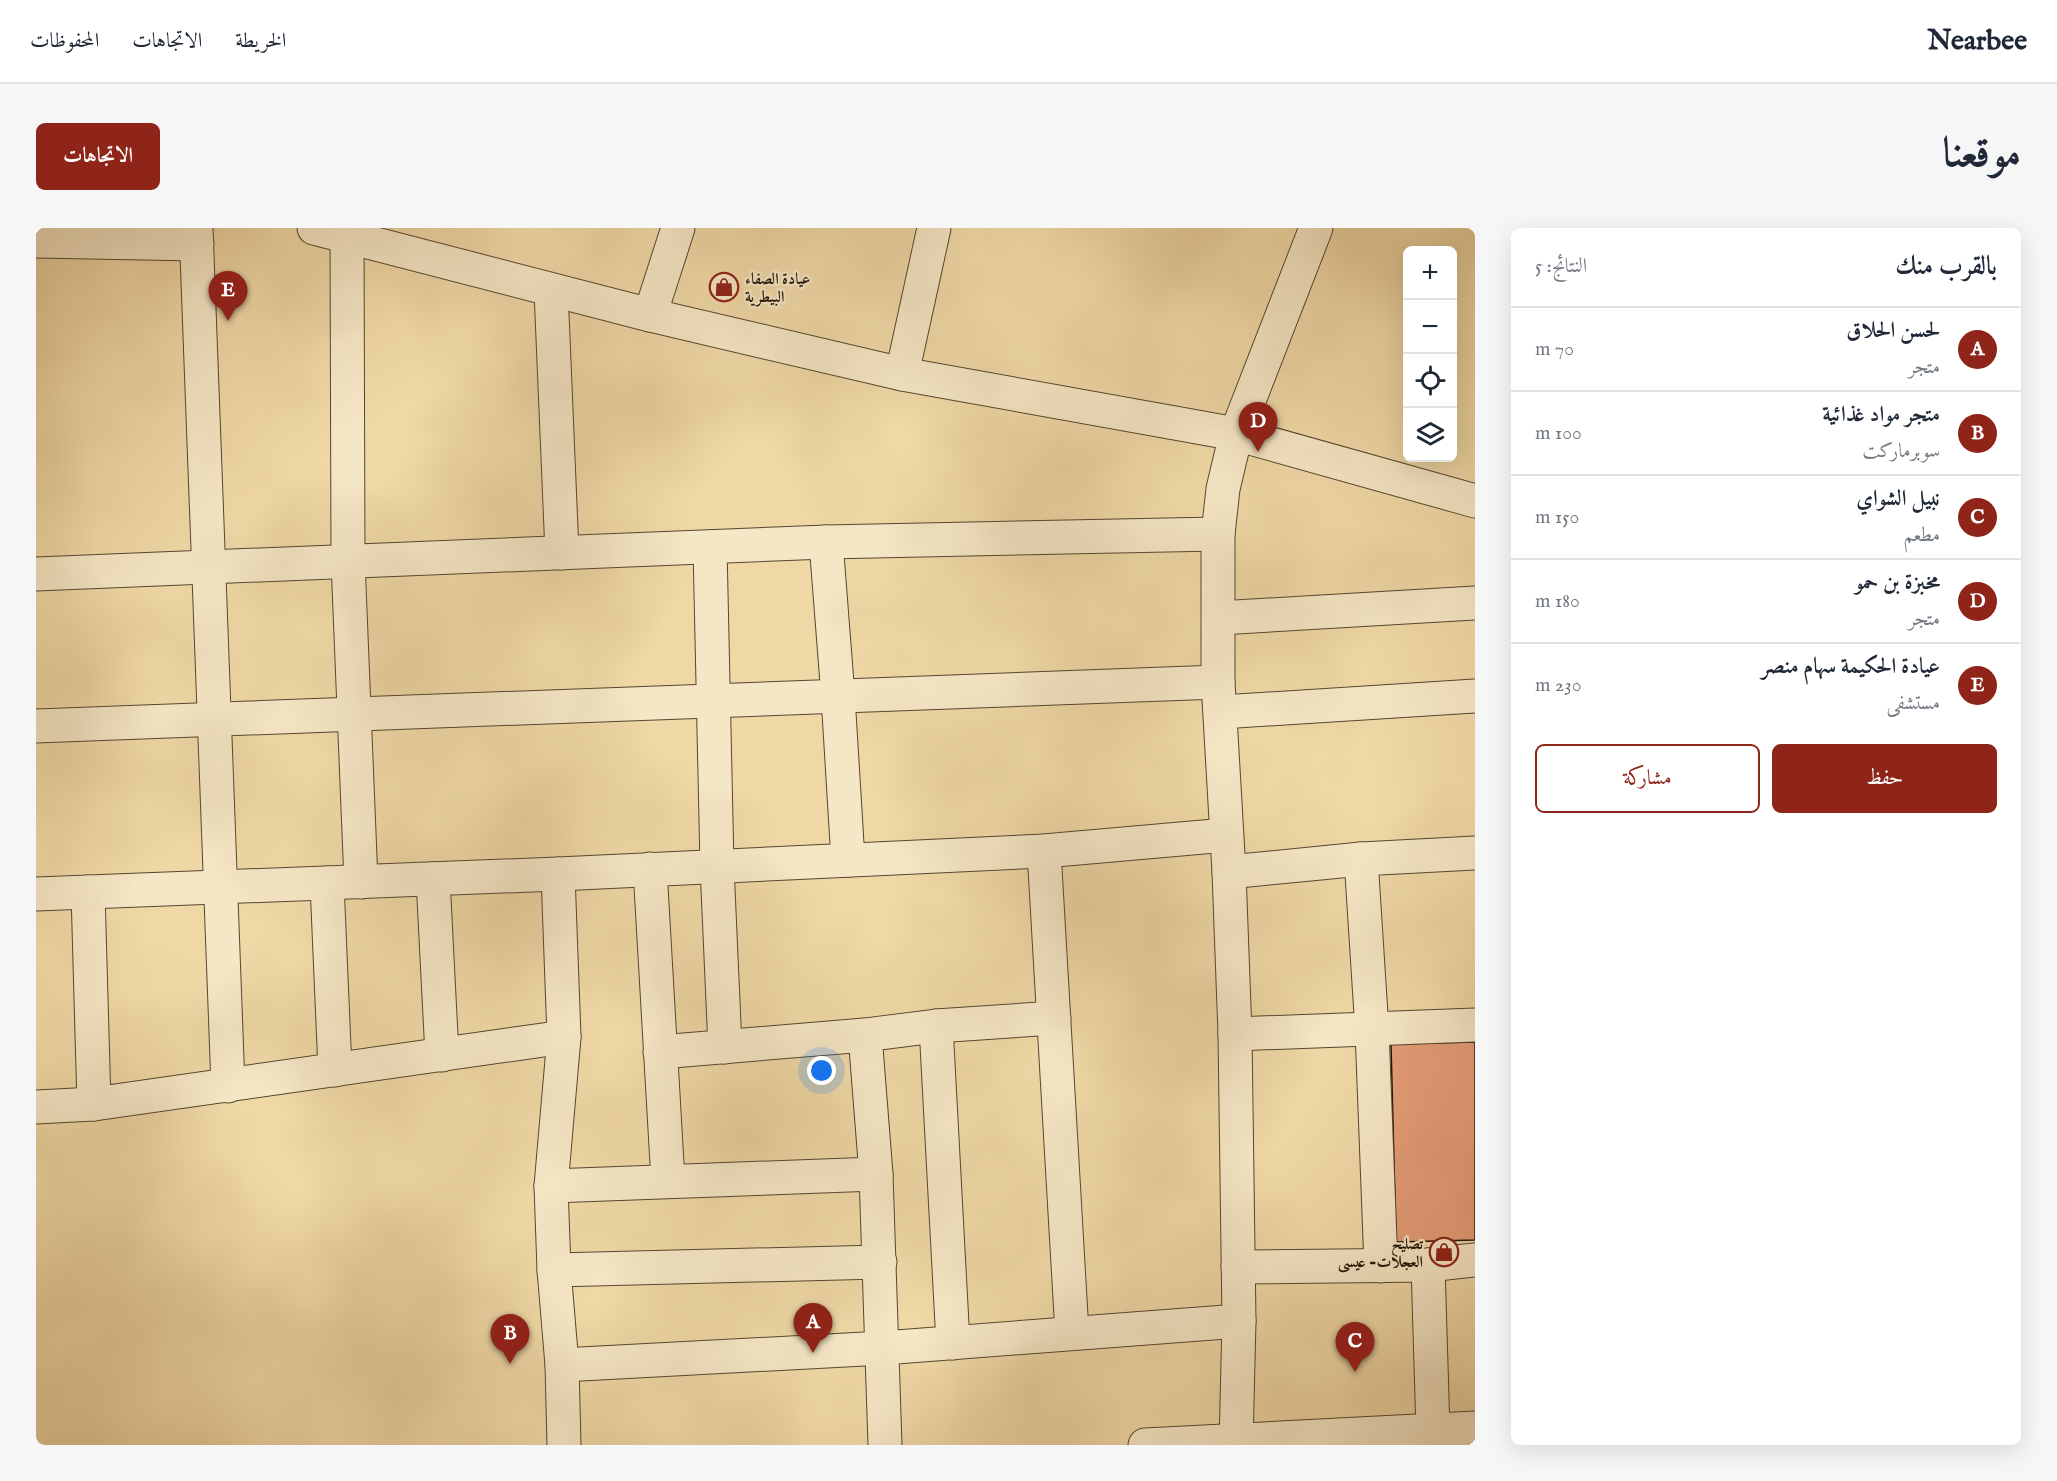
<!DOCTYPE html>
<html lang="ar">
<head>
<meta charset="utf-8">
<style>
	body { margin:0; font-family:"IM FELL English",Amiri,serif; background:#f6f6f7; color:#1f2937; direction:rtl }
	.controls { position:absolute; right:18px; top:18px; display:grid; overflow:hidden; border-radius:9px; box-shadow:0 6px 24px #0002 }
	.controls button { width:54px; height:54px; display:grid; place-items:center; padding:0; border:0; border-bottom:2px solid #e0e1e3; background:#fff; color:#1f2937; font:30px sans-serif }
	.you { position:absolute; left:786px; top:843px; width:21px; height:21px; margin:-15px; border:4px solid #fff; border-radius:50%; background:#1a73e8; box-shadow:0 0 0 9px #1a73e833 }
	.badge { display:grid; place-items:center; width:39px; height:39px; border-radius:50%; background:#8f2418; color:#fff; font-size:20px; font-weight:700 }
	.pin { position:absolute; translate:-50% -50px; filter:drop-shadow(0 2px 3px #0008) }
	.pin::after { content:''; position:absolute; top:32px; width:21px; height:18px; background:inherit; clip-path:polygon(0 0,100% 0,50% 100%) }
	.list { margin:0; padding:0; list-style:none }
	h2 { display:flex; justify-content:space-between; align-items:center; height:78px; margin:0; padding:0 24px; font-size:26px }
	h2 small { font-size:20px; font-weight:400; color:#747a83 }
	.list li { display:grid; grid-template-columns:39px 1fr auto; gap:18px; align-items:center; box-sizing:border-box; height:84px; padding:0 24px; border-top:2px solid #e0e1e3 }
	.list b { display:block; font-size:22px; white-space:nowrap }
	.list p { margin:0; font-size:20px; white-space:nowrap; color:#747a83 }
	.list em { font-size:20px; font-style:normal; color:#747a83 }
	.actions { display:flex; gap:12px; padding:18px 24px }
	.actions a { flex:1; padding:14px 0; border:2px solid #8f2418; border-radius:9px; text-align:center; font-size:21px; color:#8f2418 }
	.actions .main { background:#8f2418; color:#fff }
	.icon { flex:none; width:33px; height:33px; fill:none; stroke:currentColor; stroke-width:2; stroke-linecap:round; stroke-linejoin:round }
	.map { position:relative; flex:none; width:1439px; height:1217px; overflow:hidden; direction:ltr; border-radius:9px }
	header { display:flex; align-items:center; gap:36px; box-sizing:border-box; height:84px; padding:0 30px; background:#fff; border-bottom:2px solid #e0e1e3 }
	header strong { font-size:28px }
	nav { display:flex; gap:33px; margin-inline-start:auto; font-size:21px }
	.intro { display:flex; align-items:center; justify-content:space-between; box-sizing:border-box; height:144px; padding:0 36px }
	h1 { margin:0; font-size:42px }
	.button { padding:15px 27px; border-radius:9px; background:#8f2418; color:#fff; font-size:21px; font-weight:700 }
	main { display:flex; gap:36px; padding:0 36px }
	aside { flex:1; background:#fff; border-radius:9px; box-shadow:0 6px 24px #0002 }
	.map>svg:first-child { display:block }
	.building { fill:#e39c77; stroke:#221508; stroke-width:1.5 }
	.lines { fill:none; stroke-linecap:round; stroke-linejoin:round }
	.minor-casing { stroke:#554630; stroke-width:35 }
	.minor { stroke:#f5e6c5; stroke-width:33 }
	.labels { text-anchor:middle; stroke-width:4.5; stroke-linejoin:round; paint-order:stroke }
	.poi-label { font-size:16px; font-weight:bold; fill:#221508; stroke:#f5e6c5; text-anchor:start }
</style>
</head>
<body>
<header>
<strong>Nearbee</strong>
<nav><a>الخريطة</a><a>الاتجاهات</a><a>المحفوظات</a></nav>
</header>
<div class="intro"><h1>موقعنا</h1><a class="button">الاتجاهات</a></div>
<main>
<aside>
<h2>بالقرب منك<small>النتائج: 5</small></h2>
<ul class="list">
<li><span class="badge">A</span><div><b>لحسن الحلاق</b><p>متجر</p></div><em>70 m</em></li>
<li><span class="badge">B</span><div><b>متجر مواد غذائية</b><p>سوبرماركت</p></div><em>100 m</em></li>
<li><span class="badge">C</span><div><b>نبيل الشواي</b><p>مطعم</p></div><em>150 m</em></li>
<li><span class="badge">D</span><div><b>مخبزة بن حمو</b><p>متجر</p></div><em>180 m</em></li>
<li><span class="badge">E</span><div><b>عيادة الحكيمة سهام منصر</b><p>مستشفى</p></div><em>230 m</em></li>
</ul>
<div class="actions"><a class="main">حفظ</a><a>مشاركة</a></div>
</aside>
<div class="map">
<svg width="1439" height="1217" viewBox="0 0 1439 1217">
	<rect width="100%" height="100%" fill="#efd8a6"/>
	<filter id="stains"><feTurbulence type="fractalNoise" baseFrequency=".00333" numOctaves="4"/><feColorMatrix values="0 0 0 0 .2 0 0 0 0 .09 0 0 0 0 .02 0 0 0 .5 -.17"/></filter>
	<radialGradient id="worn" r=".72"><stop offset=".6" stop-color="#630" stop-opacity="0"/><stop offset="1" stop-color="#630" stop-opacity=".3"/></radialGradient>
	<polygon class="building" points="1439,814 1439,1012 1360,1014 1355,816"/>
	<g class="lines">
		<g class="minor-casing">
			<g id="minor">
				<polyline points="160,0 192,858"/>
				<polyline points="278,0 614,87 866,146 1200,206 1439,273"/>
				<polyline points="314,0 311,8 312,333 325,654"/>
				<polyline points="0,13 161,16"/>
				<polyline points="515,62 526,325"/>
				<polyline points="614,87 642,0"/>
				<polyline points="866,146 898,0"/>
				<polyline points="790,314 802,468 812,632"/>
				<polyline points="674,319 681,638 689,819"/>
				<polyline points="0,346 790,314 1182,306"/>
				<polyline points="1183,390 1439,375"/>
				<polyline points="1185,484 1439,468"/>
				<polyline points="0,498 1182,454"/>
				<polyline points="1008,623 1036,1105"/>
				<polyline points="1325,631 1336,802 1345,1038"/>
				<polyline points="614,641 632,953"/>
				<polyline points="1193,644 1325,631 1439,625"/>
				<polyline points="522,646 528,809 515,958 518,1042 526,1137 528,1217"/>
				<polyline points="397,651 406,827"/>
				<polyline points="291,655 299,842"/>
				<polyline points="52,664 58,876"/>
				<polyline points="0,666 522,646 1008,623 1190,607"/>
				<polyline points="900,798 917,1115"/>
				<polyline points="1199,806 1439,797"/>
				<polyline points="624,824 829,807"/>
				<polyline points="0,879 58,876 528,809"/>
				<polyline points="515,958 840,946"/>
				<polyline points="1392,1037 1397,1203"/>
				<polyline points="1202,1039 1392,1037 1439,1032"/>
				<polyline points="518,1042 844,1034"/>
				<polyline points="526,1137 847,1120 1203,1093"/>
				<polyline points="849,1217 840,946 829,807 900,798 1018,790"/>
				<polyline points="1109,1217 1439,1200"/>
				<polyline points="1200,1217 1203,1093 1199,806 1193,644 1182,454 1182,306 1187,261 1200,206 1280,0"/>
			</g>
		</g>
		<use href="#minor" class="minor"/>
	</g>
	<defs>
		<g id="shop-ring" transform="scale(1.5)"><circle r="9.5" fill="#f5e6c5" stroke="#8f2418" stroke-width="1.5"/><path d="M-5-2.5h2.3a2.7 3.5 0 0 1 5.4 0H5L5.5 6h-11ZM-1.5-2.5h3a1.5 2.3 0 0 0-3 0Z" fill="#8f2418"/></g>
	</defs>
	<g fill-rule="evenodd">
		<use href="#shop-ring" x="688" y="59"/>
		<use href="#shop-ring" x="1408" y="1024"/>
	</g>
	<g class="labels">
		<g class="poi-label">
			<text x="709" y="56">عيادة الصفاء<tspan x="709" dy="18">البيطرية</tspan></text>
			<text x="1387" y="1021" text-anchor="end">تصليح<tspan x="1387" dy="18">العجلات- عيسى</tspan></text>
		</g>
	</g>
	<rect width="100%" height="100%" filter="url(#stains)"/>
	<rect width="100%" height="100%" fill="url(#worn)"/>
</svg>
<div class="controls">
<button>+</button>
<button>−</button>
<button><svg class="icon" aria-label="locate" viewBox="0 0 24 24"><circle cx="12" cy="12" r="6"/><path d="M12 2v4M12 18v4M2 12h4M18 12h4"/></svg></button>
<button><svg class="icon" aria-label="layers" viewBox="0 0 24 24"><path d="M12 4l9 5-9 5-9-5zM3 14l9 5 9-5"/></svg></button>
</div>
<div class="you"></div>
<div class="pin badge" style="left:777px;top:1125px">A</div>
<div class="pin badge" style="left:474px;top:1136px">B</div>
<div class="pin badge" style="left:1319px;top:1144px">C</div>
<div class="pin badge" style="left:1222px;top:224px">D</div>
<div class="pin badge" style="left:192px;top:93px">E</div>
</div>
</main>
</body>
</html>
